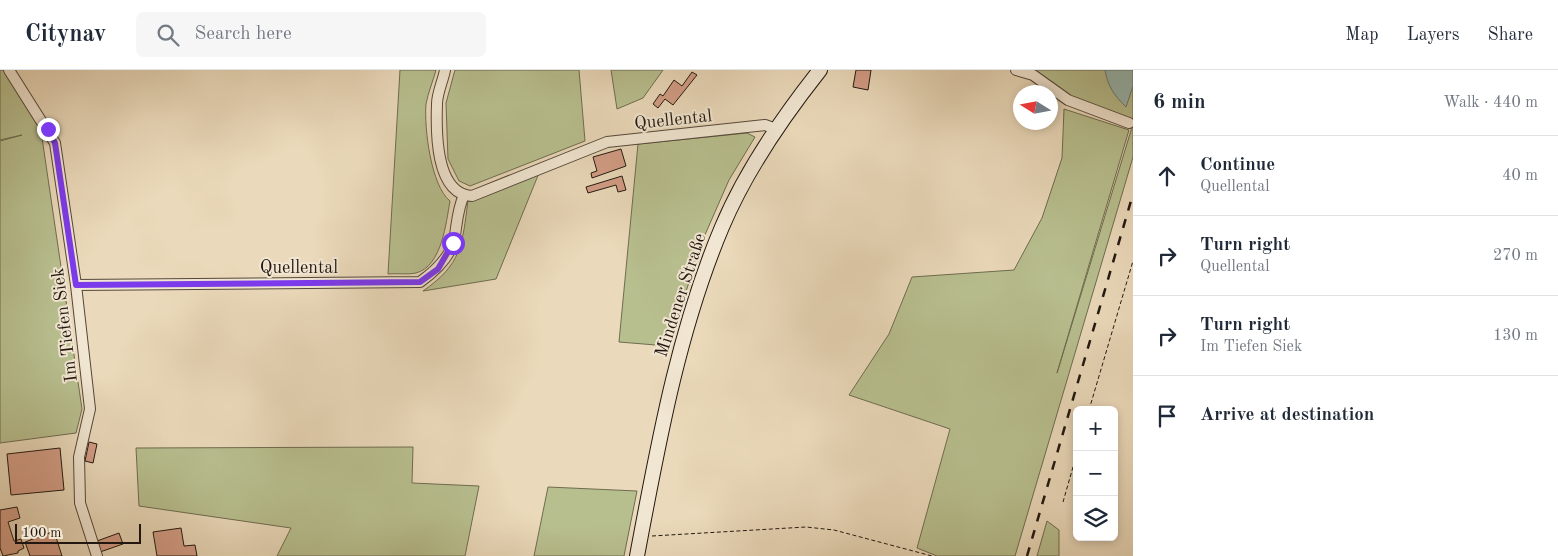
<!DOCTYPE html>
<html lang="en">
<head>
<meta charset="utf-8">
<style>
	body { margin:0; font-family:"Old Standard TT",serif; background:#f6f6f7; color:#1f2937 }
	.controls { position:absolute; right:15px; bottom:15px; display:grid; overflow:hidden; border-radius:8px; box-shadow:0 2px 8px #0003 }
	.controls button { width:45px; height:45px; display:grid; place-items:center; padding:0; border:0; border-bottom:1px solid #e0e1e3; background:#fff; color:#1f2937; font:25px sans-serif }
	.compass { position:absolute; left:1013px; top:15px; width:45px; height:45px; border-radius:50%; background:#fff; box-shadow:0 2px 8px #0003; rotate:281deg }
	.scale { position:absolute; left:15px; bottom:12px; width:126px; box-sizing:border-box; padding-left:5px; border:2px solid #231811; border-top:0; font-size:14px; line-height:18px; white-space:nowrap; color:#231811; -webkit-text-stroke:4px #f1e6d2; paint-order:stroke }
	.stop { position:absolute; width:15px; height:15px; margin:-11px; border:4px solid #7c3aed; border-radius:50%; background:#fff }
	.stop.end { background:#7c3aed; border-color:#fff; box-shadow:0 1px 5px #0008 }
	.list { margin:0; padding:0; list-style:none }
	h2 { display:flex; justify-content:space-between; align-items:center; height:65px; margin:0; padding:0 20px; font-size:21px }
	h2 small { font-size:16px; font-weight:400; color:#747a83 }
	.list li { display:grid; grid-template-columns:32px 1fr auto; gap:15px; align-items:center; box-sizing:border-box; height:80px; padding:0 20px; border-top:1px solid #e0e1e3 }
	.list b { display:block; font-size:19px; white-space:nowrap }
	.list p { margin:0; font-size:16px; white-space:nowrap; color:#747a83 }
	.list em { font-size:16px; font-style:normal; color:#747a83 }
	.icon { flex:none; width:28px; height:28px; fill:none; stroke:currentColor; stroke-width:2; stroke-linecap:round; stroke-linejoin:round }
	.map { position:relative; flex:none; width:1133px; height:486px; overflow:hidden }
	header { display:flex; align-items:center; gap:30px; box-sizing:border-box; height:70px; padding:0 25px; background:#fff; border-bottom:1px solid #e0e1e3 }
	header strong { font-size:24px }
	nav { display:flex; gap:28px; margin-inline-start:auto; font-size:18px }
	.search { width:350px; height:45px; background:#f6f6f7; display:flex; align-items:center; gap:12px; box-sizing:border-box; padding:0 18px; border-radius:8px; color:#747a83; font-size:19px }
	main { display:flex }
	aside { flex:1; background:#fff }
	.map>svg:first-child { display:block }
	.green { fill:#b8bf8f; stroke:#6e6c50 }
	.water { fill:#98bab3; stroke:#697972 }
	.building { fill:#d39d86; stroke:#231811 }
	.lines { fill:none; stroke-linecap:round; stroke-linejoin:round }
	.street-casing { stroke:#55483b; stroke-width:12 }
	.secondary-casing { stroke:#231811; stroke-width:16 }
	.path { stroke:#231811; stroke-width:1; stroke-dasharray:4 2.5; stroke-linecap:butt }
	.street { stroke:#f1e6d2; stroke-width:10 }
	.secondary { stroke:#f1e6d2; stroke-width:14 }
	.rail { stroke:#231811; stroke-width:2.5; stroke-dasharray:9 9; stroke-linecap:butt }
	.route { stroke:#7c3aed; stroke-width:6 }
	.labels { text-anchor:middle; stroke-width:4; stroke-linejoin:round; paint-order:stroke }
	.street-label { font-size:18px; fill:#231811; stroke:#f1e6d2 }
</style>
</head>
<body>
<header>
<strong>Citynav</strong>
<div class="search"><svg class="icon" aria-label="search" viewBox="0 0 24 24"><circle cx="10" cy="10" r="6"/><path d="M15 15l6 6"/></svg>Search here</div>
<nav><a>Map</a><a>Layers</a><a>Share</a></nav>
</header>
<main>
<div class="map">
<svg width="1133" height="486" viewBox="0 0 1133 486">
	<rect width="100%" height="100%" fill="#ead9ba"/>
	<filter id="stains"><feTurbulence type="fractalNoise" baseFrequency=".004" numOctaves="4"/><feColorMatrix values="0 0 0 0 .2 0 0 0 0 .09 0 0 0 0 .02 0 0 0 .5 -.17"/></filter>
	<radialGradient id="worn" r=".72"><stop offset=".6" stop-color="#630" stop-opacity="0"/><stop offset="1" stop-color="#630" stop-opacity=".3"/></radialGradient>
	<g class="green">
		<polygon points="0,0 9,0 41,61 82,339 76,363 0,373 0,71 22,65 0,70"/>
		<path d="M 400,0 L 436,0 C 433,11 428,23 426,34 C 424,58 431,116 450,131 C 446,153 442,196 416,203 C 408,205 397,203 388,204 Z"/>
		<polygon points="455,0 579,0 585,71 470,116 459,111 448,89 446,33"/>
		<polygon points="611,0 663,0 643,28 617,39"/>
		<polygon points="1034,0 1133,0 1133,50 1070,26"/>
		<polygon points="1064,39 1129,60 1057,303 1133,54 1133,87 1015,486 937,486 917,478 950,359 849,325 889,264 912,207 1014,200 1042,148 1062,88"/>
		<polygon points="747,63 755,67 729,110 704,167 668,276 619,272 638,74"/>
		<path d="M 539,103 L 496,209 L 423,221 C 462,194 462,175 468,131 Z"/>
		<polygon points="413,377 412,413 479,416 465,486 277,486 291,458 139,436 136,378"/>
		<polygon points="548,417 637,421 624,486 534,486"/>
		<polygon points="1047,451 1059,460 1059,486 1037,486"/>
	</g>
	<path class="water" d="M 1105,0 L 1133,0 L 1133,16 L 1126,37 C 1114,25 1108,17 1105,0 Z"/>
	<g class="building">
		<polygon points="856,0 871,0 868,20 853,17"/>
		<polygon points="692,2 697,5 673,35 665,29 658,38 653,34 660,24 663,26 674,10 682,16"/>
		<polygon points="621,79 626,96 592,108 591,103 597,101 593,87"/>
		<polygon points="622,106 626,120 618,122 616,115 588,123 586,117"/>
		<polygon points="89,372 97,374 93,393 85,391"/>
		<polygon points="60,378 64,420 11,425 7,384"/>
		<polygon points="17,437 20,448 8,452 14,471 21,469 24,478 18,481 18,483 3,486 0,478 0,440"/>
		<polygon points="181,458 184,476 195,475 197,486 157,486 153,462"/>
		<polygon points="54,461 62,486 30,486 25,472"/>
		<polygon points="119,463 123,474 100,482 97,471"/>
	</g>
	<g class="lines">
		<g class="street-casing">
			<g id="street">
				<polyline points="9,0 55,73 76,215 90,339 79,387 80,433 97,486"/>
				<path d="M 445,0 C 443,11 437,23 437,34 C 436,61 435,124 472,126 L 607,72 L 765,55 L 776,59"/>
				<polyline points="1016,0 1033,5 1068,30 1129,53"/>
				<path d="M 76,215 L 420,212 C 434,202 449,189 454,171 C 457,155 457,140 464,125"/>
			</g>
		</g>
		<g class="secondary-casing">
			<path id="secondary" d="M 637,486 C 658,375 678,261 722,157 C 746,100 782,48 820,0"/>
		</g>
		<g class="path">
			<polyline points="1089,340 1133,191"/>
			<polyline points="1063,432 1077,383"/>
			<polyline points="652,466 806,457 834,460 932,486"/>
		</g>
		<use href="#street" class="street"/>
		<use href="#secondary" class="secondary"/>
		<polyline class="rail" points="1027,486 1133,124"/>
	</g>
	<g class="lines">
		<polyline class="route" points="48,59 55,73 76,215 420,212 438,199 453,173"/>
	</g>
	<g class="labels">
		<g class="street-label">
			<text transform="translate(673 49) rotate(-6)" y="6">Quellental</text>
			<text x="299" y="203">Quellental</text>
			<text transform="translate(680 225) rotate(-72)" y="6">Mindener Straße</text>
			<text transform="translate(64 255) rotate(-97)" y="6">Im Tiefen Siek</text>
		</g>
	</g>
	<rect width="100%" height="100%" filter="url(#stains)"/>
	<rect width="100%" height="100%" fill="url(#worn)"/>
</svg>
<div class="controls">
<button>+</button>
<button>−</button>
<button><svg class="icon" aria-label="layers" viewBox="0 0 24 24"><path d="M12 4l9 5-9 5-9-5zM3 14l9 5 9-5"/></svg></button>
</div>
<svg class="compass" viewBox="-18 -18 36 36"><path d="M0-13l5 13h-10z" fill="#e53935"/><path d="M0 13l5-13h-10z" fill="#747a83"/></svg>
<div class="scale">100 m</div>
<div class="stop" style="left:453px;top:173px"></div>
<div class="stop end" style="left:48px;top:59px"></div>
</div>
<aside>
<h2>6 min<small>Walk · 440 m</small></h2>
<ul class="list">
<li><svg class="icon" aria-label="ahead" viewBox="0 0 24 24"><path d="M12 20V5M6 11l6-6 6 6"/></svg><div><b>Continue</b><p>Quellental</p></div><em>40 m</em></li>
<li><svg class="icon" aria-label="right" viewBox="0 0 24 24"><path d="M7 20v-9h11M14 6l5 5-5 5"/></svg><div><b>Turn right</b><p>Quellental</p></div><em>270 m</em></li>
<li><svg class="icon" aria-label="right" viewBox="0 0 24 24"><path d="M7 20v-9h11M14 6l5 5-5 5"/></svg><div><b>Turn right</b><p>Im Tiefen Siek</p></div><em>130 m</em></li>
<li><svg class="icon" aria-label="arrive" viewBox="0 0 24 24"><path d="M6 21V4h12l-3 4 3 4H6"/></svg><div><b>Arrive at destination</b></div></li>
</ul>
</aside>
</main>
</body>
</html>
